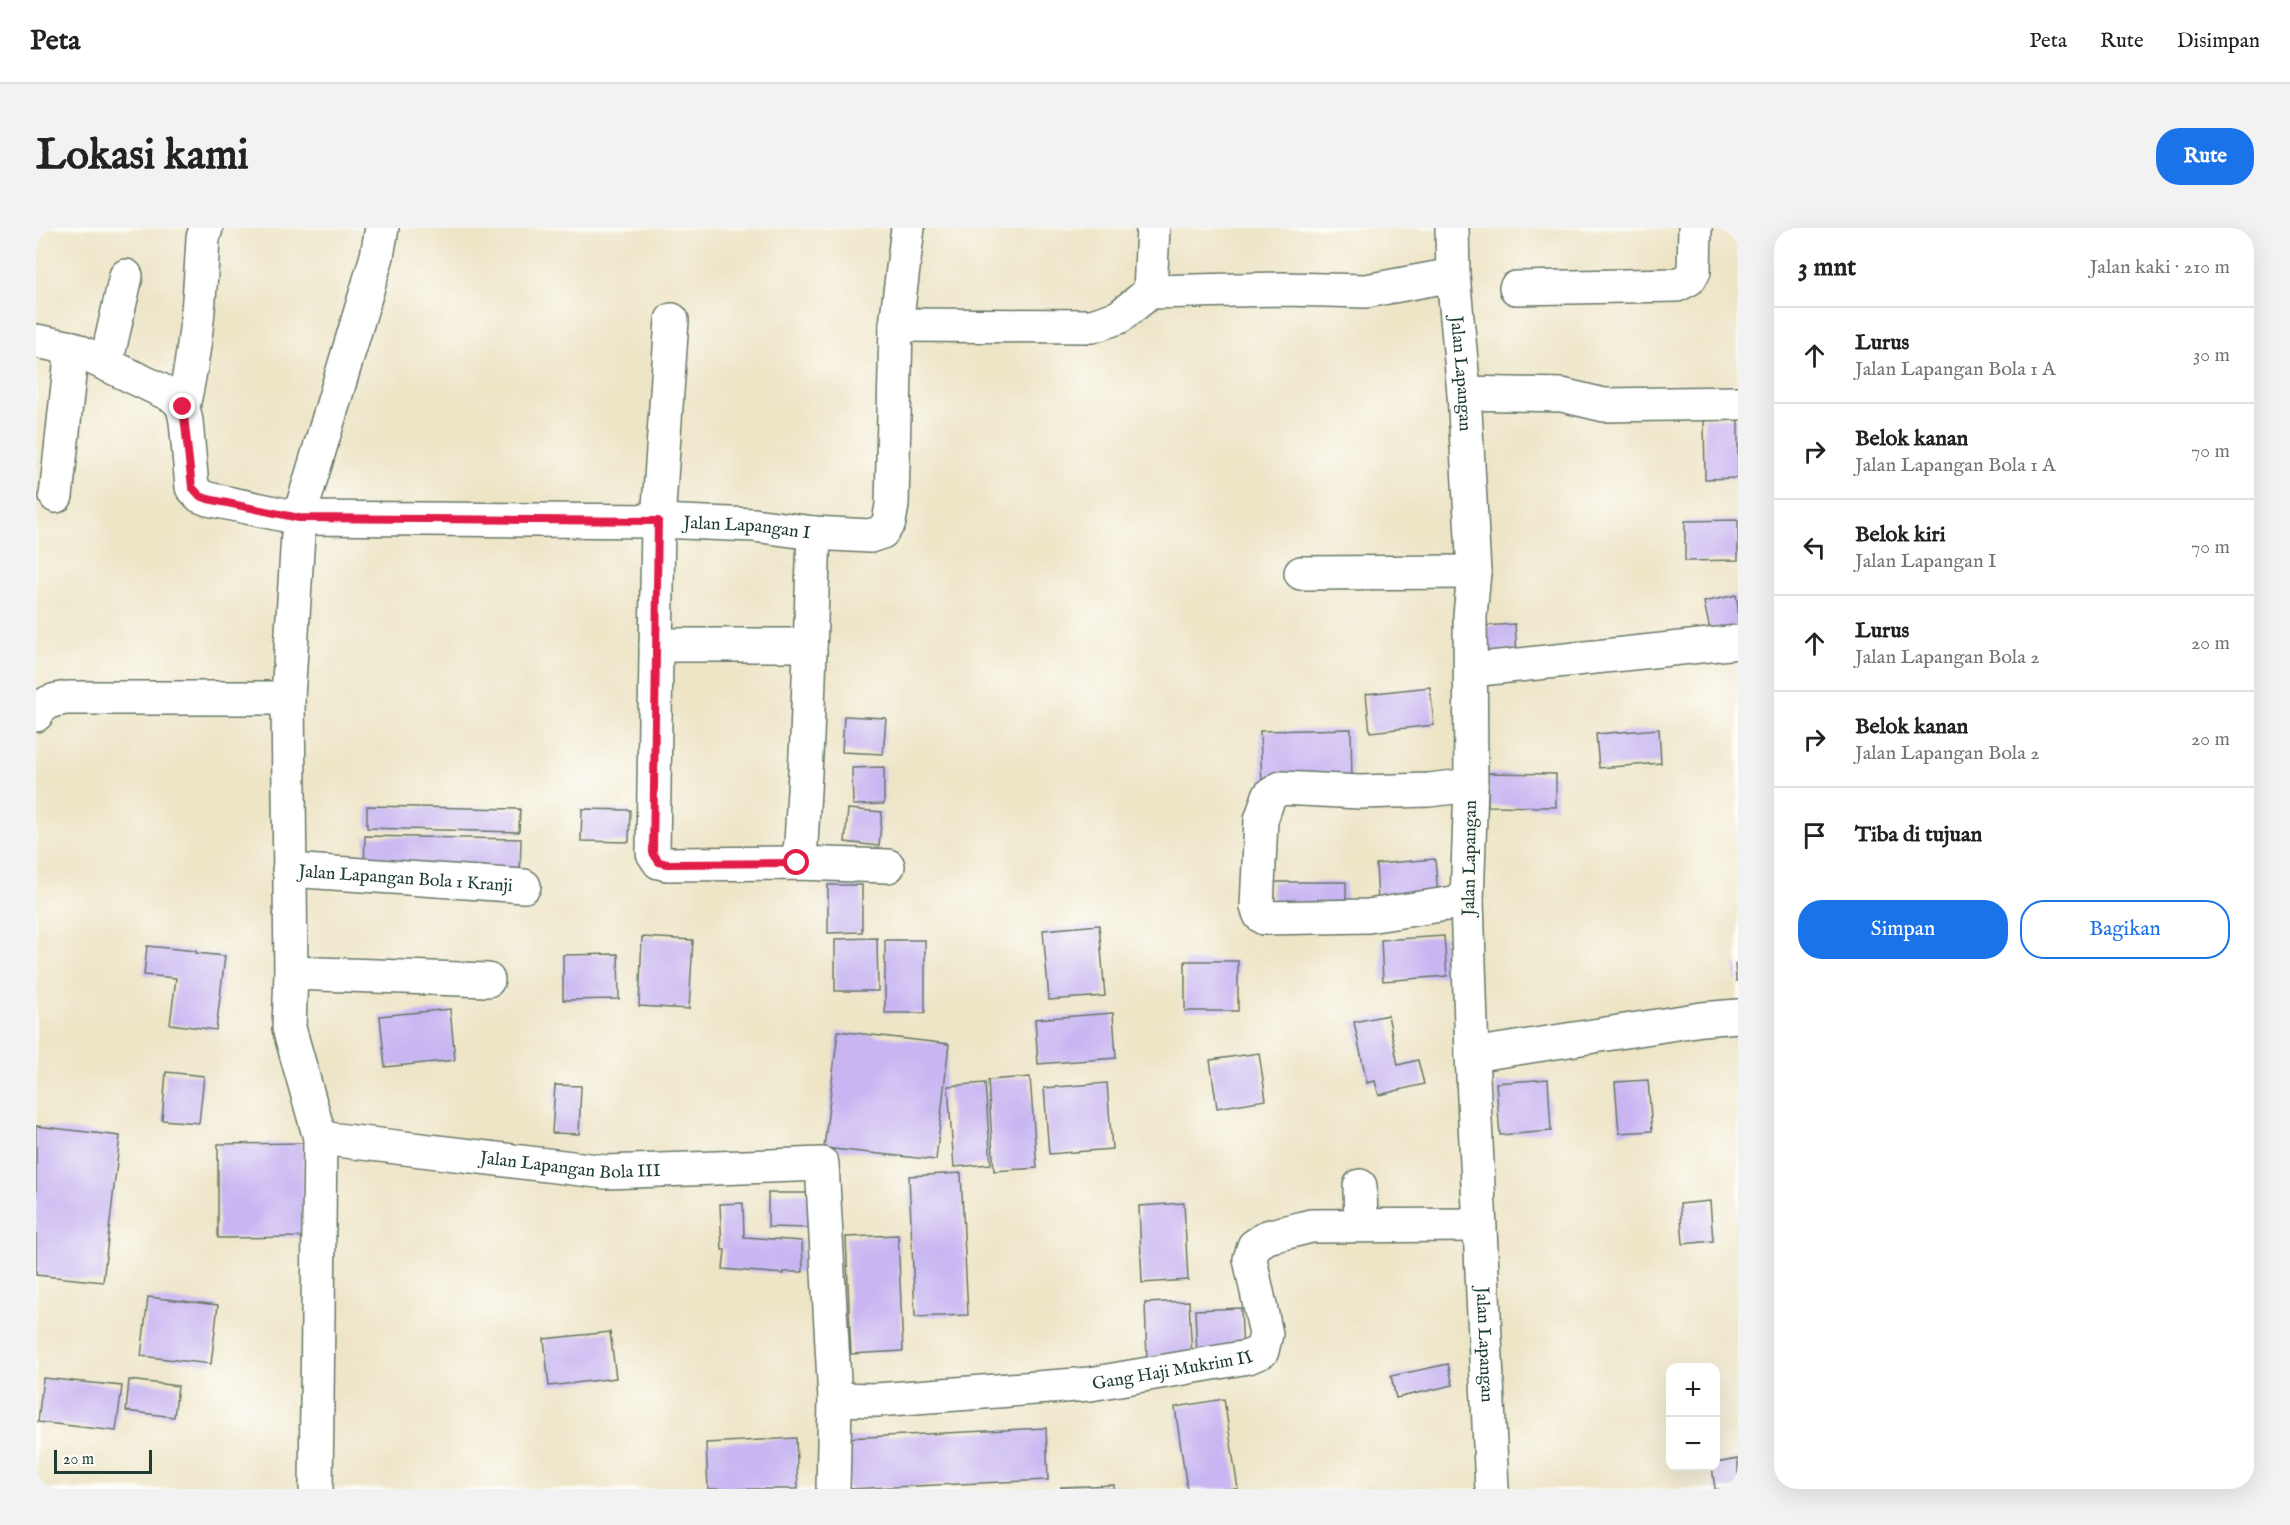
<!DOCTYPE html>
<html lang="id">
<head>
<meta charset="utf-8">
<style>
	body { margin:0; font-family:"IM FELL English",serif; background:#f2f2f2; color:#222 }
	.controls { position:absolute; right:18px; bottom:18px; display:grid; overflow:hidden; border-radius:12px; box-shadow:0 6px 24px #0002 }
	.controls button { width:54px; height:54px; display:grid; place-items:center; padding:0; border:0; border-bottom:2px solid #e0e0e0; background:#fff; color:#222; font:30px sans-serif }
	.scale { position:absolute; left:18px; bottom:15px; width:98px; box-sizing:border-box; padding-left:6px; border:3px solid #1f3d34; border-top:0; font-size:16px; line-height:21px; white-space:nowrap; color:#1f3d34; -webkit-text-stroke:4px #fdfcf7; paint-order:stroke }
	.stop { position:absolute; width:18px; height:18px; margin:-14px; border:4px solid #e11d48; border-radius:50%; background:#fff }
	.stop.end { background:#e11d48; border-color:#fff; box-shadow:0 2px 6px #0008 }
	.list { margin:0; padding:0; list-style:none }
	h2 { display:flex; justify-content:space-between; align-items:center; height:78px; margin:0; padding:0 24px; font-size:26px }
	h2 small { font-size:20px; font-weight:400; color:#767676 }
	.list li { display:grid; grid-template-columns:39px 1fr auto; gap:18px; align-items:center; box-sizing:border-box; height:96px; padding:0 24px; border-top:2px solid #e0e0e0 }
	.list b { display:block; font-size:22px; white-space:nowrap }
	.list p { margin:0; font-size:20px; white-space:nowrap; color:#767676 }
	.list em { font-size:20px; font-style:normal; color:#767676 }
	.actions { display:flex; gap:12px; padding:18px 24px }
	.actions a { flex:1; padding:14px 0; border:2px solid #1a73e8; border-radius:24px; text-align:center; font-size:21px; color:#1a73e8 }
	.actions .main { background:#1a73e8; color:#fff }
	.icon { flex:none; width:33px; height:33px; fill:none; stroke:currentColor; stroke-width:2; stroke-linecap:round; stroke-linejoin:round }
	.map { position:relative; flex:none; width:1702px; height:1261px; overflow:hidden; border-radius:24px }
	header { display:flex; align-items:center; gap:36px; box-sizing:border-box; height:84px; padding:0 30px; background:#fff; border-bottom:2px solid #e0e0e0 }
	header strong { font-size:28px }
	nav { display:flex; gap:33px; margin-inline-start:auto; font-size:21px }
	.intro { display:flex; align-items:center; justify-content:space-between; box-sizing:border-box; height:144px; padding:0 36px }
	h1 { margin:0; font-size:42px }
	.button { padding:15px 27px; border-radius:24px; background:#1a73e8; color:#fff; font-size:21px; font-weight:700 }
	main { display:flex; gap:36px; padding:0 36px }
	aside { flex:1; background:#fff; border-radius:24px; box-shadow:0 6px 24px #0002 }
	.map>svg:first-child { display:block }
	.building { fill:#c8b5f2 }
	.lines { fill:none; stroke-linecap:round; stroke-linejoin:round }
	.street-casing { stroke:#677867; stroke-width:36 }
	.street { stroke:#fff; stroke-width:33 }
	.route { stroke:#e11d48; stroke-width:8 }
	.labels { text-anchor:middle; stroke-width:5; stroke-linejoin:round; paint-order:stroke }
	.street-label { font-size:18px; fill:#1f3d34; stroke:#fdfcf7 }
</style>
</head>
<body>
<header>
<strong>Peta</strong>
<nav><a>Peta</a><a>Rute</a><a>Disimpan</a></nav>
</header>
<div class="intro"><h1>Lokasi kami</h1><a class="button">Rute</a></div>
<main>
<div class="map">
<svg width="1702" height="1261" viewBox="0 0 1702 1261">
	<rect width="100%" height="100%" fill="#fdfcf7"/>
	<filter id="ink" filterUnits="userSpaceOnUse"><feTurbulence type="fractalNoise" baseFrequency=".0167" numOctaves="2"/><feDisplacementMap in="SourceGraphic" scale="12" xChannelSelector="R" yChannelSelector="G"/><feConvolveMatrix kernelMatrix="1 2 1 2 8 2 1 2 1" color-interpolation-filters="sRGB"/></filter>
	<filter id="wash" filterUnits="userSpaceOnUse"><feTurbulence type="fractalNoise" baseFrequency=".008" numOctaves="4" result="noise"/><feDisplacementMap in="SourceGraphic" scale="24" xChannelSelector="R" yChannelSelector="G"/><feGaussianBlur stdDeviation="1.35" result="paint"/><feColorMatrix in="noise" values="0 0 0 0 0 0 0 0 0 0 0 0 0 0 0 0 0 1.4 0 .05"/><feComposite in="paint" operator="in"/></filter>
	<g filter="url(#wash)">
		<rect width="100%" height="100%" fill="#eee5c7"/>
		<g id="blocks">
			<g class="building">
				<polygon points="1668,190 1702,190 1702,250 1669,251"/>
				<polygon points="1702,292 1702,332 1649,333 1649,293"/>
				<polygon points="1700,367 1702,378 1702,406 1676,412 1668,374"/>
				<polygon points="1479,396 1481,425 1448,428 1446,398"/>
				<polygon points="1394,459 1398,497 1334,504 1330,466"/>
				<polygon points="808,488 850,490 847,526 806,524"/>
				<polygon points="1315,501 1316,554 1226,557 1224,503"/>
				<polygon points="1623,501 1625,535 1563,540 1560,506"/>
				<polygon points="848,539 848,576 817,577 816,540"/>
				<polygon points="1452,545 1520,546 1520,579 1452,578"/>
				<polygon points="331,578 484,581 483,604 331,600"/>
				<polygon points="546,581 594,582 593,614 545,613"/>
				<polygon points="812,581 846,584 843,618 809,614"/>
				<polygon points="329,608 485,611 484,647 328,644"/>
				<polygon points="1399,631 1402,669 1342,673 1340,636"/>
				<rect x="1236" y="654" width="74" height="33"/>
				<polygon points="792,657 826,657 826,704 792,705"/>
				<polygon points="1063,697 1069,768 1013,772 1007,702"/>
				<polygon points="1408,708 1411,748 1347,753 1345,712"/>
				<polygon points="606,709 657,712 653,781 603,778"/>
				<polygon points="841,710 842,763 799,763 799,711"/>
				<rect x="849" y="712" width="40" height="73"/>
				<polygon points="111,718 160,723 160,725 189,728 180,802 134,796 140,750 108,747"/>
				<polygon points="582,726 583,771 527,772 527,727"/>
				<rect x="1149" y="733" width="53" height="50"/>
				<polygon points="1699,736 1702,736 1702,753 1700,753"/>
				<polygon points="414,781 419,832 349,839 344,788"/>
				<polygon points="1077,785 1080,830 1002,836 999,791"/>
				<polygon points="1352,787 1362,837 1382,832 1388,856 1343,867 1339,853 1331,855 1318,794"/>
				<polygon points="802,803 913,816 900,932 788,920"/>
				<polygon points="1223,825 1230,872 1181,880 1174,832"/>
				<polygon points="130,844 168,848 163,895 126,892"/>
				<polygon points="994,849 1001,940 958,943 952,852"/>
				<polygon points="1512,851 1515,903 1464,907 1460,855"/>
				<polygon points="1612,852 1616,903 1583,905 1579,854"/>
				<polygon points="949,855 955,936 918,939 912,858"/>
				<polygon points="1071,855 1076,921 1013,926 1008,860"/>
				<polygon points="519,857 545,858 543,906 516,905"/>
				<polygon points="0,898 84,908 67,1054 0,1047"/>
				<polygon points="267,915 267,1009 182,1010 182,916"/>
				<polygon points="925,945 932,1087 879,1089 873,948"/>
				<polygon points="732,965 774,965 774,1000 732,999"/>
				<polygon points="1674,973 1677,1013 1647,1016 1644,976"/>
				<polygon points="707,975 708,1009 766,1013 767,1044 748,1044 748,1046 687,1041 689,1022 686,1022 684,976"/>
				<polygon points="1148,975 1152,1052 1106,1055 1103,978"/>
				<polygon points="862,1007 867,1123 815,1126 810,1009"/>
				<polygon points="112,1069 182,1077 175,1136 105,1128"/>
				<polygon points="1153,1073 1156,1129 1111,1131 1109,1075"/>
				<polygon points="1205,1080 1207,1127 1161,1129 1159,1082"/>
				<polygon points="574,1104 580,1150 513,1158 508,1111"/>
				<polygon points="1412,1136 1417,1157 1360,1170 1355,1148"/>
				<polygon points="7,1150 86,1158 80,1203 2,1194"/>
				<polygon points="93,1152 142,1158 138,1189 90,1183"/>
				<polygon points="1188,1171 1202,1261 1151,1261 1139,1179"/>
				<polygon points="1010,1200 1012,1252 812,1261 810,1210"/>
				<polygon points="760,1210 762,1261 672,1261 670,1215"/>
				<polygon points="1702,1231 1702,1261 1679,1261 1676,1238 1680,1238 1680,1235"/>
				<polygon points="1078,1257 1078,1261 1025,1261 1025,1259"/>
			</g>
		</g>
	</g>
	<g filter="url(#ink)">
		<use href="#blocks" fill-opacity="0" stroke="#677867" stroke-width="1.5"/>
		<g class="lines">
			<g class="street-casing">
				<g id="street">
					<path id="s1" d="M 1416,0 L 1417,47 L 1428,165 L 1438,344 L 1434,388 L 1435,557 L 1431,673 L 1436,827 L 1456,1261"/>
					<polyline points="1480,60 1641,57 1653,51 1658,43 1659,0"/>
					<polyline points="1114,64 1117,0"/>
					<polyline points="636,92 622,293 617,625 623,634 631,636 761,635 852,638"/>
					<polyline points="860,97 1056,98 1083,89 1114,64 1247,61 1330,63 1417,47"/>
					<path id="s2" d="M 0,113 L 36,120 L 139,169 L 147,179 L 150,193 L 156,259 L 164,268 L 172,271 L 263,290 L 622,293 L 718,297 L 778,305 L 834,308 L 846,304 L 853,294 L 856,277 L 860,97 L 872,0"/>
					<polyline points="70,136 90,48"/>
					<polyline points="1428,165 1526,167 1568,177 1702,175"/>
					<path d="M 147,179 C 160,121 164,69 167,10 L 170,0"/>
					<polyline points="20,268 36,120"/>
					<polyline points="1265,345 1438,344"/>
					<polyline points="620,417 774,417"/>
					<polyline points="1435,442 1702,414"/>
					<path d="M 0,487 C 8,474 16,472 31,470 L 252,470"/>
					<polyline points="761,635 765,615 771,509 778,305"/>
					<path id="s3" d="M 253,642 L 488,658"/>
					<polyline points="1431,673 1332,688 1228,690 1224,687 1221,679 1225,592 1233,568 1245,560 1324,564 1393,562 1435,557"/>
					<polyline points="255,745 452,752"/>
					<polyline points="1436,827 1666,791 1702,788"/>
					<path id="s4" d="M 284,910 L 570,944 L 786,936 L 799,1171"/>
					<polyline points="1324,958 1325,997"/>
					<polyline points="280,1261 284,910 253,800 255,745 252,470 263,290 329,69 341,28 346,0"/>
					<path id="s5" d="M 797,1261 L 799,1171 L 840,1172 L 1054,1156 L 1212,1129 L 1226,1123 L 1230,1106 L 1214,1031 L 1218,1018 L 1231,1009 L 1275,998 L 1443,997"/>
				</g>
			</g>
			<use href="#street" class="street"/>
		</g>
	</g>
	<g class="lines" filter="url(#ink)">
		<polyline class="route" points="147,179 156,259 164,268 172,271 263,290 622,293 617,625 623,634 631,636 761,635"/>
	</g>
	<g class="labels">
		<g class="street-label">
			<text dy="6" stroke="none"><textPath href="#s1" startOffset="146">Jalan Lapangan</textPath></text>
			<text dy="6" stroke="none"><textPath href="#s2" startOffset="806">Jalan Lapangan I</textPath></text>
			<text transform="translate(1433 630) rotate(-89)" y="6">Jalan Lapangan</text>
			<text dy="6" stroke="none"><textPath href="#s3" startOffset="117">Jalan Lapangan Bola 1 Kranji</textPath></text>
			<text dy="6" stroke="none"><textPath href="#s4" startOffset="252">Jalan Lapangan Bola III</textPath></text>
			<text dy="6" stroke="none"><textPath href="#s1" startOffset="1118">Jalan Lapangan</textPath></text>
			<text dy="6" stroke="none"><textPath href="#s5" startOffset="429">Gang Haji Mukrim II</textPath></text>
		</g>
	</g>
</svg>
<div class="controls">
<button>+</button>
<button>−</button>
</div>
<div class="scale">20 m</div>
<div class="stop" style="left:761px;top:635px"></div>
<div class="stop end" style="left:147px;top:179px"></div>
</div>
<aside>
<h2>3 mnt<small>Jalan kaki · 210 m</small></h2>
<ul class="list">
<li><svg class="icon" aria-label="ahead" viewBox="0 0 24 24"><path d="M12 20V5M6 11l6-6 6 6"/></svg><div><b>Lurus</b><p>Jalan Lapangan Bola 1 A</p></div><em>30 m</em></li>
<li><svg class="icon" aria-label="right" viewBox="0 0 24 24"><path d="M7 20v-9h11M14 6l5 5-5 5"/></svg><div><b>Belok kanan</b><p>Jalan Lapangan Bola 1 A</p></div><em>70 m</em></li>
<li><svg class="icon" aria-label="left" viewBox="0 0 24 24"><path d="M17 20v-9H6M10 6l-5 5 5 5"/></svg><div><b>Belok kiri</b><p>Jalan Lapangan I</p></div><em>70 m</em></li>
<li><svg class="icon" aria-label="ahead" viewBox="0 0 24 24"><path d="M12 20V5M6 11l6-6 6 6"/></svg><div><b>Lurus</b><p>Jalan Lapangan Bola 2</p></div><em>20 m</em></li>
<li><svg class="icon" aria-label="right" viewBox="0 0 24 24"><path d="M7 20v-9h11M14 6l5 5-5 5"/></svg><div><b>Belok kanan</b><p>Jalan Lapangan Bola 2</p></div><em>20 m</em></li>
<li><svg class="icon" aria-label="arrive" viewBox="0 0 24 24"><path d="M6 21V4h12l-3 4 3 4H6"/></svg><div><b>Tiba di tujuan</b></div></li>
</ul>
<div class="actions"><a class="main">Simpan</a><a>Bagikan</a></div>
</aside>
</main>
</body>
</html>
